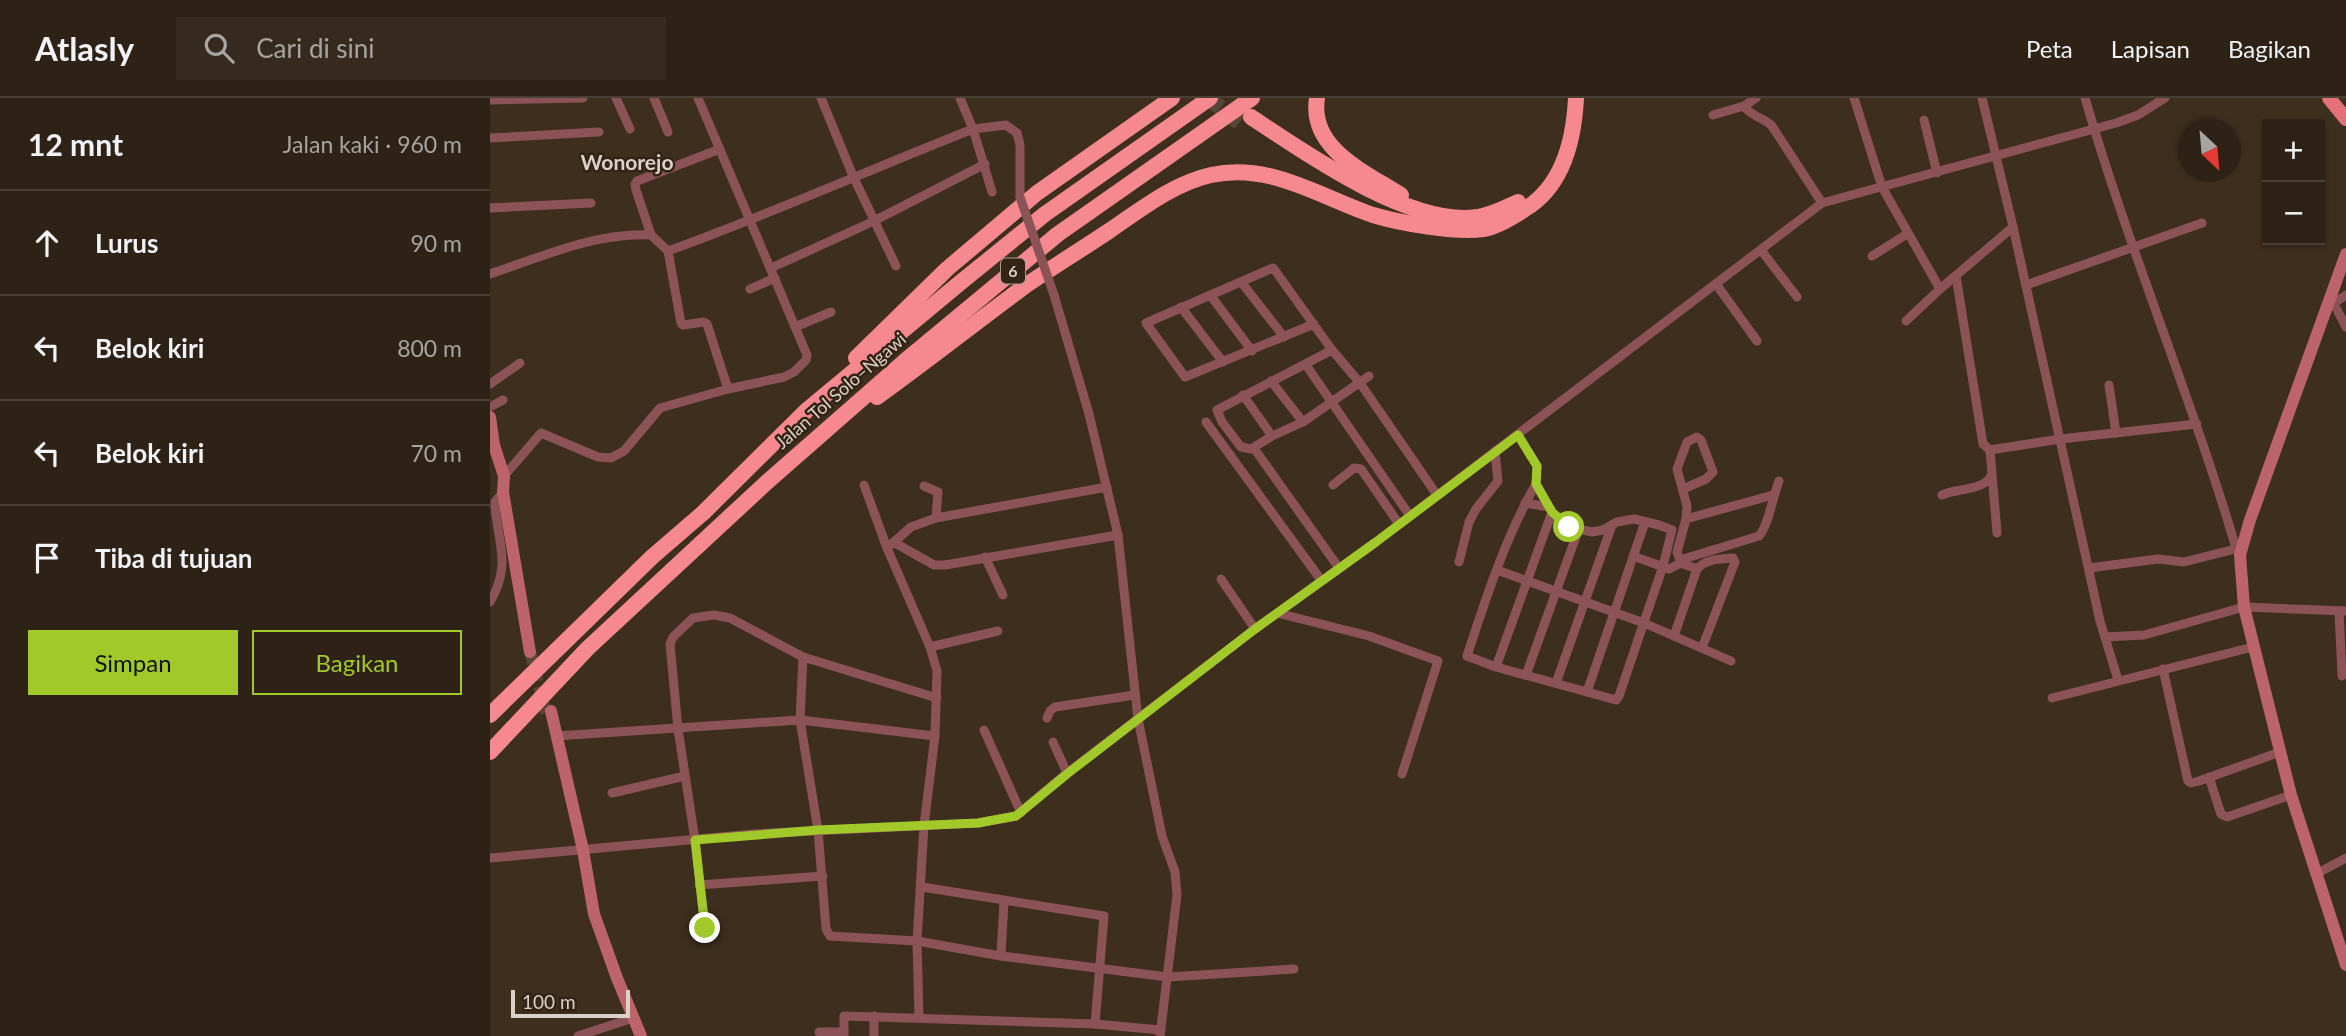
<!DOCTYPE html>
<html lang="id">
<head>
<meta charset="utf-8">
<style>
	body { margin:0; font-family:Lato,sans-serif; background:#362a1f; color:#f1f3f6 }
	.controls { position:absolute; right:21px; top:21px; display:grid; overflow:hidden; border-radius:0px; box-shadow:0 2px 5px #0004 }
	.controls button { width:63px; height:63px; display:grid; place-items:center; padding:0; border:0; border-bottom:2px solid #493f35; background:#2e2216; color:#f1f3f6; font:35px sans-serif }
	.compass { position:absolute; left:1688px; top:21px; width:63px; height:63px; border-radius:50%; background:#2e2216; box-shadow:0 2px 5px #0004; rotate:154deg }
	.scale { position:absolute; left:21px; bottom:18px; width:119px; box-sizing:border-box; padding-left:7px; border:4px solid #dbd1c7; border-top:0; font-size:19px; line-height:24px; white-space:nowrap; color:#dbd1c7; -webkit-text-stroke:5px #332415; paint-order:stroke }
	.stop { position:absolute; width:21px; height:21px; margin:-16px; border:5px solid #a1c92a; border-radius:50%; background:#fff }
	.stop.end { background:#a1c92a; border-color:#fff; box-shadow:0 2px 7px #0008 }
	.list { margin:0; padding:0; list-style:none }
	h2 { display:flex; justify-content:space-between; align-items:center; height:91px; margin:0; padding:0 28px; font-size:30px }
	h2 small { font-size:23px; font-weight:400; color:#a7a4a1 }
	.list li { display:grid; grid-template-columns:46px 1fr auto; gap:21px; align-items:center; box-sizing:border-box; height:105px; padding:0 28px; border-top:2px solid #493f35 }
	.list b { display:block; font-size:26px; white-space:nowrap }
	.list em { font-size:23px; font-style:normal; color:#a7a4a1 }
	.actions { display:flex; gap:14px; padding:21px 28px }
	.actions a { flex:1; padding:16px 0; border:2px solid #a1c92a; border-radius:0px; text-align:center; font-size:24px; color:#a1c92a }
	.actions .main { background:#a1c92a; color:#111 }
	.icon { flex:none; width:38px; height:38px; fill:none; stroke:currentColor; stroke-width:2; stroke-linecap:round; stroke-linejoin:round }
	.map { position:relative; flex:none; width:1856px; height:938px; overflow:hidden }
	header { display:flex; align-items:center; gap:42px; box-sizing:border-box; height:98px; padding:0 35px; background:#2e2216; border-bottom:2px solid #493f35 }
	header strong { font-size:33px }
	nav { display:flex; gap:38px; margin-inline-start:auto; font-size:24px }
	.search { width:490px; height:63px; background:#362a1f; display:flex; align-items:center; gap:18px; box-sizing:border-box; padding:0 24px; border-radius:0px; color:#a7a4a1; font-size:26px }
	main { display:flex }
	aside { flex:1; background:#2e2216 }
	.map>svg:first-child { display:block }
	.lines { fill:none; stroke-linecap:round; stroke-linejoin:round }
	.secondary-tunnel { stroke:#564637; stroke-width:12; stroke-dasharray:12 6; stroke-linecap:butt }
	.highway-tunnel { stroke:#564637; stroke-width:16; stroke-dasharray:16 8; stroke-linecap:butt }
	.street { stroke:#8c5356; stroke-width:9 }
	.secondary { stroke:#bd646b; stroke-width:12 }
	.primary { stroke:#e3717a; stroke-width:14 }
	.highway { stroke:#f6888f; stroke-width:16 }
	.street-bridge { stroke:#8c5356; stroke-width:9 }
	.route { stroke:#a1c92a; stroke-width:9 }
	.labels { text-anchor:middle; stroke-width:5; stroke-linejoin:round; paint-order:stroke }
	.shield { fill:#332415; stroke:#a99d92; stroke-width:2 }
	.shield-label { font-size:16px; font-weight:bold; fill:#dbd1c7 }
	.street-label { font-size:18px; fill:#dbd1c7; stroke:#332415 }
	.quarter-label { font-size:21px; font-weight:bold; fill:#dbd1c7; stroke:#332415 }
</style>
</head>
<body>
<header>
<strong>Atlasly</strong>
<div class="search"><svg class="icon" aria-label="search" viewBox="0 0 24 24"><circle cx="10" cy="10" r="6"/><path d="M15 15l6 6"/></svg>Cari di sini</div>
<nav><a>Peta</a><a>Lapisan</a><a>Bagikan</a></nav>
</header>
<main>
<aside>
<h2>12 mnt<small>Jalan kaki · 960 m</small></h2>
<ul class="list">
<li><svg class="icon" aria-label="ahead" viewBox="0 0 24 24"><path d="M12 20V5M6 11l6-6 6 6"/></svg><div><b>Lurus</b></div><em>90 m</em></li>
<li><svg class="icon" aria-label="left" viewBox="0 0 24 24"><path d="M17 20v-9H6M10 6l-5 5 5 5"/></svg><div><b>Belok kiri</b></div><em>800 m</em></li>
<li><svg class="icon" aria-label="left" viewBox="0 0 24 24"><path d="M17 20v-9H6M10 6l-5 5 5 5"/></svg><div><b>Belok kiri</b></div><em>70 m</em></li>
<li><svg class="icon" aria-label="arrive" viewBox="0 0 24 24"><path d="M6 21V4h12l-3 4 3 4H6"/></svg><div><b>Tiba di tujuan</b></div></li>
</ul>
<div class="actions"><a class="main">Simpan</a><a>Bagikan</a></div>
</aside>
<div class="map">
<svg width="1856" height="938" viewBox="0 0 1856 938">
	<rect width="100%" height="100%" fill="#3e2e1e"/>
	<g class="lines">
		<polyline class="secondary-tunnel" points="40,554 56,615"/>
		<polyline class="highway-tunnel" points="718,0 753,27"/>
		<g class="street">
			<polyline points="126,0 140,31"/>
			<polyline points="164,0 178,34"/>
			<polyline points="331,0 363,78 406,168"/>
			<polyline points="470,0 483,31 516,27 527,35 530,47 530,99"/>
			<polyline points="1364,0 1392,89 1450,191 1523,129"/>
			<polyline points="1492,0 1523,129 1610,523 1628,582"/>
			<path d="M 1595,0 C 1639,152 1701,298 1746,450"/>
			<polyline points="0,2 93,0"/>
			<path d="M 1254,8 C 1260,18 1273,19 1282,28 L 1332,105"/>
			<polyline points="1223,17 1254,8 1266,0"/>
			<polyline points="1434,22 1447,75"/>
			<polyline points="0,40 109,34"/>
			<polyline points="0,110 101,105"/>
			<polyline points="161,137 146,92 145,86 147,83 230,51"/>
			<polyline points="1271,152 1307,199"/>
			<polyline points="178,153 191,225 193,227 214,224 217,226 238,291"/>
			<polyline points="1382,158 1417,136"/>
			<polyline points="281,170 384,123 495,66"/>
			<path d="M 0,176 C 51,159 106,134 161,137 L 178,153 C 281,116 381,71 483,31 L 502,94"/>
			<polyline points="1466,178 1493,346 1500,352 1507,435"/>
			<polyline points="752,185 794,239"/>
			<polyline points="1226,186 1267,243"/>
			<polyline points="1536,187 1712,125"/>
			<polyline points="260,191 285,180"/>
			<polyline points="564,197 599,316 628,437 648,621 672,738 685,774 687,797 670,938"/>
			<polyline points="721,198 762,253"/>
			<polyline points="1841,200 1856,229"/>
			<polyline points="1844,205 1856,197"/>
			<polyline points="691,209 733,264"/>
			<polyline points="1416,223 1450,191"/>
			<polyline points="824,226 695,279 656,225 783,170 784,171 842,252 870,285 947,397"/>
			<polyline points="305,229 341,214"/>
			<polyline points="842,252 727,312 732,324 751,349 761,351 782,338 813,324 879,278"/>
			<polyline points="816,267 920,418"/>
			<polyline points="781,283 813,324"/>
			<polyline points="0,286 30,265"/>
			<polyline points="1619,287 1626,335"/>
			<polyline points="753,297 782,338"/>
			<polyline points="0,309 13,302"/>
			<polyline points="716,324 831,482"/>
			<path d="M 1028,337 L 1047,368 L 1046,386 L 1062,414 L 1079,429 L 1102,434 L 1113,432 L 1127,424 L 1144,421 L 1169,427 L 1182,432 L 1173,468 L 1129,598 L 1126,602 L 1006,569 L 977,558 C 996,500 1015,440 1046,386"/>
			<polyline points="1500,352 1570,341 1707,326"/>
			<polyline points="766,353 849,470"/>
			<polyline points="14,378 51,335 108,359 121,360 134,353 170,310 238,291 294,279 304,274 316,262 317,257 208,0"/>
			<polyline points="374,387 397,450 440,549 447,573 445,638 434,727 427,843 429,920"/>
			<polyline points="843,387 864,370 871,371 909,426"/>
			<polyline points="434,388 448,394 446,420"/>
			<polyline points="1193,391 1216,381 1223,374 1211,342 1207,339 1197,344 1187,371 1197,408 1196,421"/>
			<path d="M 1452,397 C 1467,390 1493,393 1501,378"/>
			<polyline points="1035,405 1059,409"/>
			<polyline points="405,445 444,467 455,467 628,437"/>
			<polyline points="397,450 421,429 446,420 617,389"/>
			<polyline points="1143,458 1179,471 1191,465 1207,471 1184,538"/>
			<polyline points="495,459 513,497"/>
			<path d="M 1190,462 L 1269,438 C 1278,429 1283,398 1289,383"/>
			<polyline points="969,464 979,424 986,411 1008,383 1005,353"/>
			<polyline points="1191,465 1187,454 1196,421 1283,397"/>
			<polyline points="1599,470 1668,461 1694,464 1749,450"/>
			<path d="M 1207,471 C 1215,461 1230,461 1243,460 L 1245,464 L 1212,550"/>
			<polyline points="1007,472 1154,525 1241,563"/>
			<polyline points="731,481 765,531"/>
			<path d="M 0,504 C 21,468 9,448 5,409 L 5,404 L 13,394"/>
			<polyline points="1849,513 1852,578"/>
			<polyline points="787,515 879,538 948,563 912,676"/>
			<polyline points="1615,539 1654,537 1754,509 1856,513"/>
			<polyline points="440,549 508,533"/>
			<polyline points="313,559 310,622 445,638"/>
			<polyline points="1006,569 1062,414"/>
			<polyline points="1673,571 1698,683 1701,685 1709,683 1790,654"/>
			<polyline points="1036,577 1088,433"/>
			<polyline points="1066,585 1122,427"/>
			<polyline points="1097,594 1155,424"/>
			<polyline points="1562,600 1763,549"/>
			<polyline points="557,620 560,613 565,609 645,597"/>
			<polyline points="494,632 531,715"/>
			<polyline points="66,638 310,622 328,732 336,831 340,838 427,843 511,858 678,879 804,871"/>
			<polyline points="563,644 577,675"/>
			<polyline points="1719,679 1731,716 1737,719 1801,697"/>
			<polyline points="122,695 195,678"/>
			<polyline points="0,760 264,736 488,725 526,718 577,675 765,531 886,444 1332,105 1626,25 1648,17 1675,0"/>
			<polyline points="1826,776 1856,760"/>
			<polyline points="209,787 333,778"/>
			<polyline points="432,789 614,818 605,926"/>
			<polyline points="215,830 205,742 188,631 180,546 183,539 203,520 224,517 240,520 313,559 447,600"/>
			<polyline points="511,858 514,803"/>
			<polyline points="329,934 354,934"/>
			<polyline points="88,938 143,920"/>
			<polyline points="354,938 354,918 605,926 671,932"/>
			<polyline points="384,938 384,918"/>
		</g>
		<g class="secondary">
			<polyline points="1856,156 1760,422 1750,457 1754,509 1801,697 1856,867"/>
			<polyline points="0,319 4,347 14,378 13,394 40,554"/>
			<polyline points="61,613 93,752 104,816 127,880 151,938"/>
		</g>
		<polyline class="primary" points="1839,0 1856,21"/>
		<g class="highway">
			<path d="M 827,0 C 819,51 875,74 911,97"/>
			<path d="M 761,19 C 815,55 922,130 988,119 C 1002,117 1015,110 1028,104"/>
			<polyline points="366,260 457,171 547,95 682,0"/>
			<path d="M 387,299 C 437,263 485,225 535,188 C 563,169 592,151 619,133 C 650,112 684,85 721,77 C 780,64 830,99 883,117 C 909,125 966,135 993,131 C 1007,129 1023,119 1035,111 C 1073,88 1084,41 1086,0"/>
			<polyline points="0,617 162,459 213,415 316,313 471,184 555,116 720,0"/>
			<polyline points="0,654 98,550 277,384 415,263 568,136 762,0"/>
		</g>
		<polyline class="street-bridge" points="530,99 564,197"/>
	</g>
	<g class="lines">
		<polyline class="route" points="215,830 205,742 328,732 488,725 526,718 577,676 765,531 886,444 1028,337 1047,368 1046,386 1062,414 1079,429"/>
	</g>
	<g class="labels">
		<rect class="shield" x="511" y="160.5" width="24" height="25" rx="5"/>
		<g class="shield-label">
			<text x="523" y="179">6</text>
		</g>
		<g class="street-label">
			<text transform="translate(351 293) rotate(-41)" y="6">Jalan Tol Solo–Ngawi</text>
		</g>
		<g class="quarter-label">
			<text x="137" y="72">Wonorejo</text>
		</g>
	</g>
</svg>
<div class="controls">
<button>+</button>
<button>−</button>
</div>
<svg class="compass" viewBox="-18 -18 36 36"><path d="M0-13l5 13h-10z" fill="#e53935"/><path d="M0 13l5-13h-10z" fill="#a7a4a1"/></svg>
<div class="scale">100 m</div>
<div class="stop" style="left:1079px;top:429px"></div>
<div class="stop end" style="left:215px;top:830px"></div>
</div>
</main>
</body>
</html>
